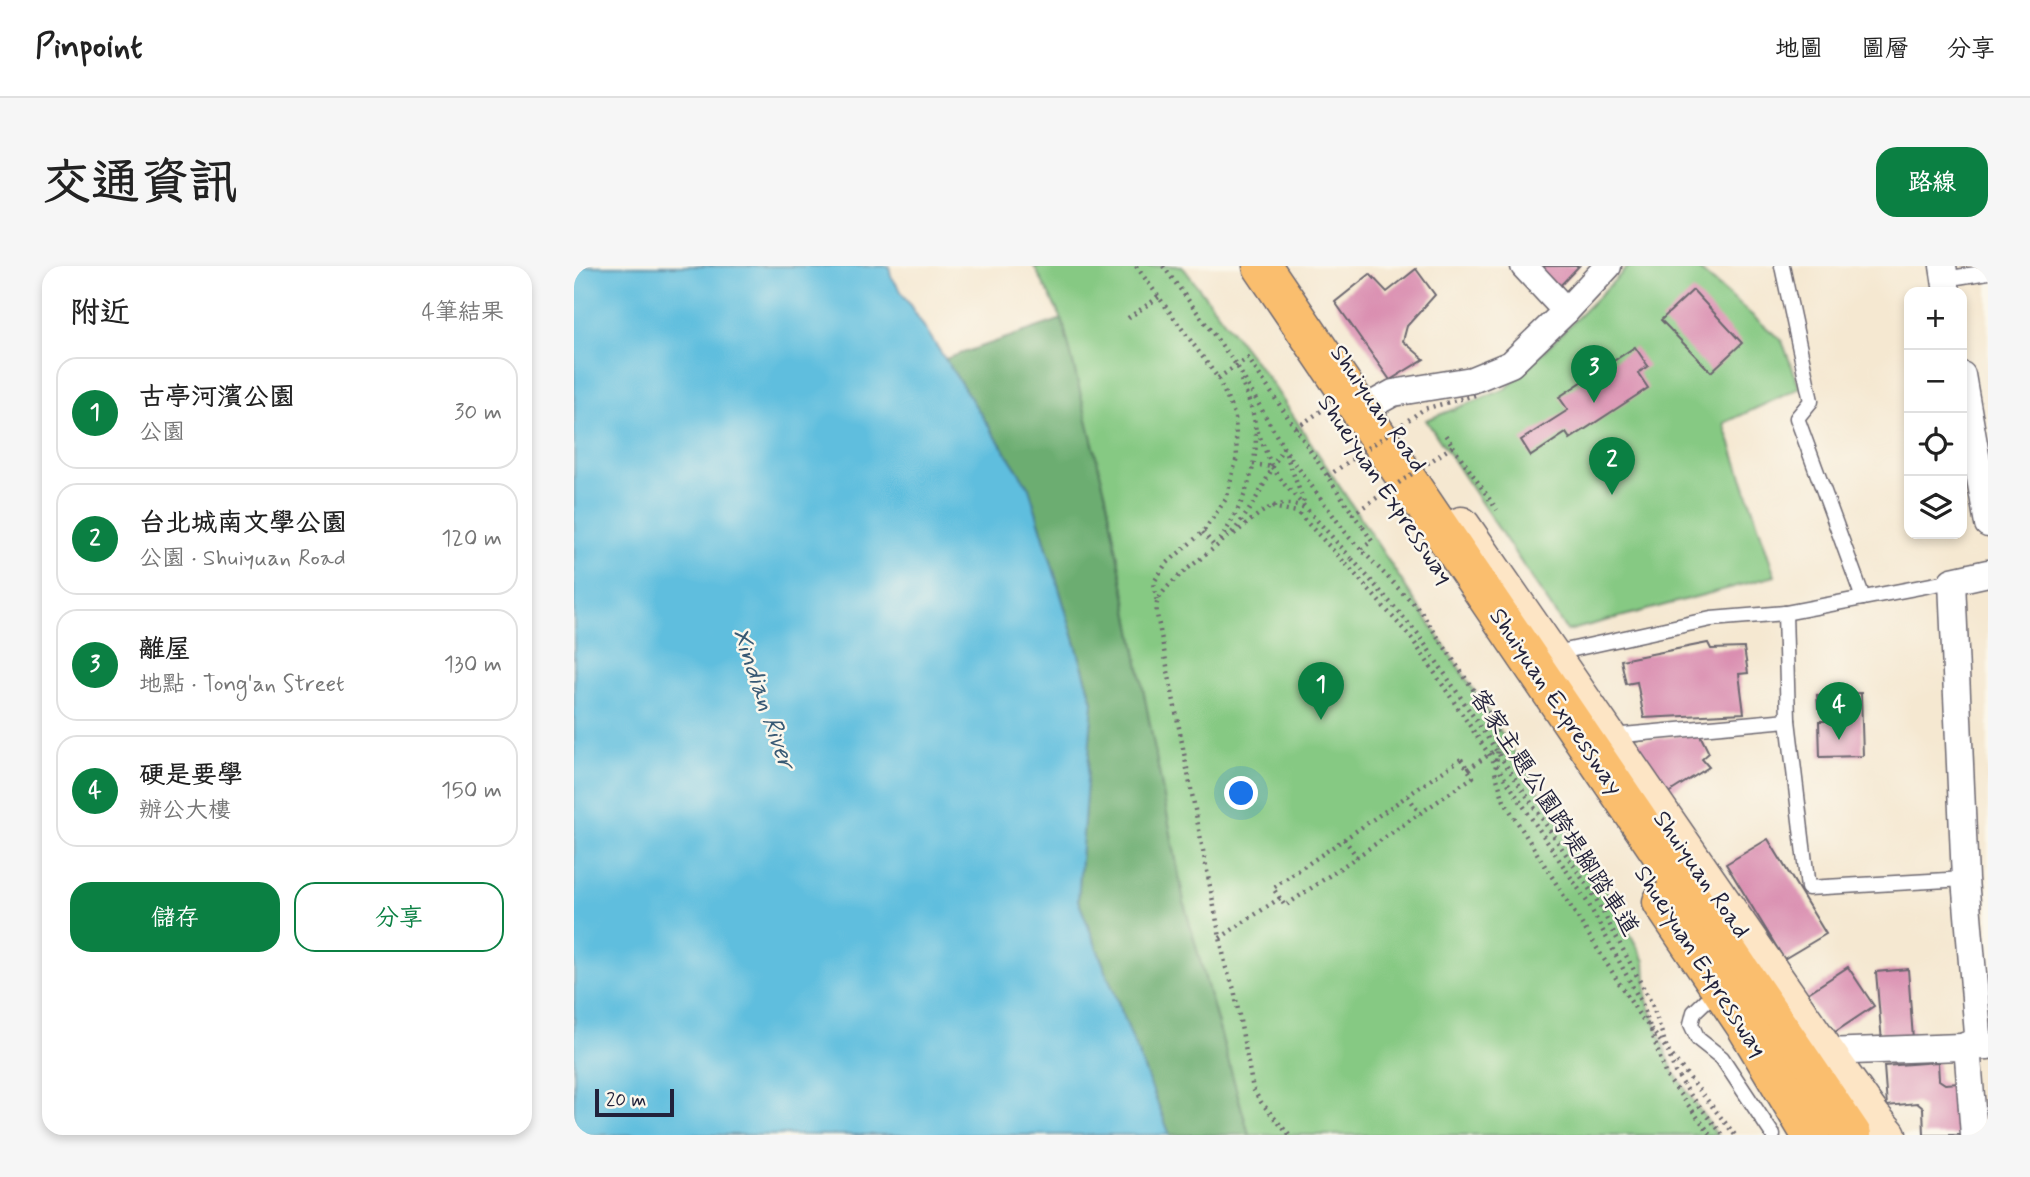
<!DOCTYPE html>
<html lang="zh-TW">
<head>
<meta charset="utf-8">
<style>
	body { margin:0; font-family:Mynerve,"LXGW WenKai TC",sans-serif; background:#f6f6f6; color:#222 }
	.controls { position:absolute; right:21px; top:21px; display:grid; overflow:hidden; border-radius:14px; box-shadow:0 4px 10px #0003 }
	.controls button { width:63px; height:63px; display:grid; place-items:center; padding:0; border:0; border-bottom:2px solid #e0e0e0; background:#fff; color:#222; font:35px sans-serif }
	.scale { position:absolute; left:21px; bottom:18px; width:79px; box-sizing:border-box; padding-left:7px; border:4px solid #22223b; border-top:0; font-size:19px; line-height:24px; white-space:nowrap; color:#22223b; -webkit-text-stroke:5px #fbf7ec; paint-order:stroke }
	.you { position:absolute; left:668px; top:528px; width:24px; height:24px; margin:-18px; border:5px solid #fff; border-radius:50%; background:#1a73e8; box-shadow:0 0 0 10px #1a73e833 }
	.badge { display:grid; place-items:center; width:46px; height:46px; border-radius:50%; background:#0b8043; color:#fff; font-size:23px; font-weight:700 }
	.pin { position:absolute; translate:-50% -58px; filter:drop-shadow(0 2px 4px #0008) }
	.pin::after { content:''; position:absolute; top:37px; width:24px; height:21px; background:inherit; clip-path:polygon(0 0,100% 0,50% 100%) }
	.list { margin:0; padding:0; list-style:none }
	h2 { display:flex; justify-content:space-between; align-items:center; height:91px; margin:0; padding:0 28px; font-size:30px }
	h2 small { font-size:23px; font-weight:400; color:#767676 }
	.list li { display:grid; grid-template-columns:46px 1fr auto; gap:21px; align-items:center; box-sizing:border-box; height:112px; margin:0 14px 14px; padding:0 14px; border:2px solid #e0e0e0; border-radius:21px }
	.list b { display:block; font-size:26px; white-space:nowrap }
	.list p { margin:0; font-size:23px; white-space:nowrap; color:#767676 }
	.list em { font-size:23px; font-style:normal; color:#767676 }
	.actions { display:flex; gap:14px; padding:21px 28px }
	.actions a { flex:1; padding:16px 0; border:2px solid #0b8043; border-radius:21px; text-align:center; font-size:24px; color:#0b8043 }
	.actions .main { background:#0b8043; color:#fff }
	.icon { flex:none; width:38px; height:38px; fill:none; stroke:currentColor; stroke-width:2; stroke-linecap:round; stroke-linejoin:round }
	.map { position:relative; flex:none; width:1414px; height:869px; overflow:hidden; border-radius:21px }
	header { display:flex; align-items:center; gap:42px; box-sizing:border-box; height:98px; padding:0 35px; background:#fff; border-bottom:2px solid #e0e0e0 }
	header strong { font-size:33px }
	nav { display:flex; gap:38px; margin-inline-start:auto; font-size:24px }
	.intro { display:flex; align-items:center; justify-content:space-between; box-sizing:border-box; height:168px; padding:0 42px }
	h1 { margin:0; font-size:49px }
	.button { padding:18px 32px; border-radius:21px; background:#0b8043; color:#fff; font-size:24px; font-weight:700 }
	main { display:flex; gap:42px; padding:0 42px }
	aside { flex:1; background:#fff; border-radius:21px; box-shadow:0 4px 10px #0003 }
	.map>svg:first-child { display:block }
	.green { fill:#86c983; stroke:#54765f; stroke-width:2 }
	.forest { fill:#6cad71; stroke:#476856; stroke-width:2 }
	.water { fill:#5fbede; stroke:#40708c; stroke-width:2 }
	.building { fill:#da8fb1 }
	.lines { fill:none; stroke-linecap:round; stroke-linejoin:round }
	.service-casing { stroke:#6c6770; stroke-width:17 }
	.minor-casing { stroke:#6c6770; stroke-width:29 }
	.secondary-casing { stroke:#6c6770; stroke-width:41 }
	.trunk-casing { stroke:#6c6770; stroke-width:41 }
	.path { stroke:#6c6770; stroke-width:4.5; stroke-dasharray:2 5; stroke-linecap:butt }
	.service { stroke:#fff; stroke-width:14 }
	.minor { stroke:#fff; stroke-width:26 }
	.secondary { stroke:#fde5c5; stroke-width:38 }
	.trunk { stroke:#fabe6e; stroke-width:38 }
	.path-bridge { stroke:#6c6770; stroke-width:4.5; stroke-dasharray:2 5; stroke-linecap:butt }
	.labels { text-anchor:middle; stroke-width:5; stroke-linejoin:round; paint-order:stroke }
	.street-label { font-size:24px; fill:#22223b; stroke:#fbf7ec }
	.water-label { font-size:26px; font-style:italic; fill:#375974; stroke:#fbf7ec }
</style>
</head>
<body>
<header>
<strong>Pinpoint</strong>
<nav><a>地圖</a><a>圖層</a><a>分享</a></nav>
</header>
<div class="intro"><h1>交通資訊</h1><a class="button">路線</a></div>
<main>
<aside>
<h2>附近<small>4筆結果</small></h2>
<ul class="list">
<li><span class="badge">1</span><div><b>古亭河濱公園</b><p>公園</p></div><em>30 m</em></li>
<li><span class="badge">2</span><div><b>台北城南文學公園</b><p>公園 · Shuiyuan Road</p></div><em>120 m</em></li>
<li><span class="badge">3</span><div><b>離屋</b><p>地點 · Tong'an Street</p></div><em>130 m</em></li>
<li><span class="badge">4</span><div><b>硬是要學</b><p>辦公大樓</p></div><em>150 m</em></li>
</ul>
<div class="actions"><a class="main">儲存</a><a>分享</a></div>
</aside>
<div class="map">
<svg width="1414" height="869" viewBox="0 0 1414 869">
	<rect width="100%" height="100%" fill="#fbf7ec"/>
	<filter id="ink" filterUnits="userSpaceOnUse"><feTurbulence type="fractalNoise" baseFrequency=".0143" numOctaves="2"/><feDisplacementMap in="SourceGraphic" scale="14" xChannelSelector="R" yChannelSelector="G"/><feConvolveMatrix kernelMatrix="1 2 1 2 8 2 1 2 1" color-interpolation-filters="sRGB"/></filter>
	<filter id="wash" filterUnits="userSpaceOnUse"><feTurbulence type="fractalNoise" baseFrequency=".00686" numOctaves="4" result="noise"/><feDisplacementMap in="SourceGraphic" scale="28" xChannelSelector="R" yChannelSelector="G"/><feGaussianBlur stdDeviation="1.57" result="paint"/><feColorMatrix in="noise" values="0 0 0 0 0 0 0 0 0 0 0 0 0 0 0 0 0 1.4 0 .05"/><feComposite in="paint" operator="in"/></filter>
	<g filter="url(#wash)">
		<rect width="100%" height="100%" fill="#f5e8d1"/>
		<g class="green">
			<polygon points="460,0 608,0 699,119 969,530 1023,608 1071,695 1073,734 1099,805 1143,869 675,869 611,641 532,230 488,53"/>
			<polygon points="1055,0 1121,0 1208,75 1226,122 1150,157 1201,310 993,365 852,154 932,123"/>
		</g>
		<polygon class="forest" points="488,53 532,230 611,641 675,869 596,869 504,634 519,435 455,222 371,93"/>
		<polygon class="water" points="0,0 315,0 317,10 455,222 519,436 504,634 596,869 0,869"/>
		<g id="blocks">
			<g class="building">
				<polygon points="968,0 1005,0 980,26 961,8"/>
				<polygon points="842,3 861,29 833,60 829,75 850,93 816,114 761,36 796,8 813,26"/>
				<polygon points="1119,24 1168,77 1137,106 1087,54"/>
				<polygon points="1061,81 1074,100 1064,107 1074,122 996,173 992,167 957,190 947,174 994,144 985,131"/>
				<polygon points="1134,377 1137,383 1170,382 1174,407 1165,408 1170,447 1070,452 1063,416 1052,418 1047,394"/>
				<polygon points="1287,427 1289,490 1246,491 1245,455 1262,455 1261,442 1244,442 1243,429"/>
				<polygon points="1125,467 1135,487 1128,493 1135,501 1091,529 1052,477"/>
				<polygon points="1194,573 1252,668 1210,693 1152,598"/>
				<polygon points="1274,701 1300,740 1258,768 1231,729"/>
				<polygon points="1334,703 1339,773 1308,776 1302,706"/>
				<polygon points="1364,796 1365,814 1371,818 1386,817 1390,869 1350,869 1349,842 1343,837 1313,840 1310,800"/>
			</g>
		</g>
	</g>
	<g filter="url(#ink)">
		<use href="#blocks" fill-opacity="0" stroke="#6c6770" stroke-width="2"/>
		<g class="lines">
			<g class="service-casing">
				<g id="service">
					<polyline points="1208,0 1237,135 1223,152 1289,332"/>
					<polyline points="1371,13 1414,6"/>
					<polyline points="1211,347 1214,454 1234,622 1391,613"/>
					<polyline points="977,388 1137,353 1211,347 1378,315"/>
					<polyline points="1038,470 1214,454"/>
					<polyline points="1144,723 1120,746 1117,758 1124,773 1148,792 1199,869"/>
				</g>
			</g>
			<g class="minor-casing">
				<g id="minor">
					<polyline points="950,0 992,45"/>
					<polyline points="1369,0 1373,26"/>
					<polyline points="1388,109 1414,258"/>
					<polyline points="801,137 819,127 898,114 937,98 992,45 1034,0"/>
					<polyline points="1393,779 1400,869"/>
					<polyline points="1405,780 1391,613 1378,315 1414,307"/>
					<polyline points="1251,786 1414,780"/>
				</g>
			</g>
			<g class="secondary-casing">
				<polyline id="secondary" points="887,260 1251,786 1298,852 1313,869"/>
			</g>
			<g class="trunk-casing">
				<g id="trunk">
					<polyline points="688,0 1278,869"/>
					<polyline points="1088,636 1171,759 1237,869"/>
				</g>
			</g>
			<g class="path">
				<polyline points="562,0 644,112 661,150 663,191 652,233 629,266 591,299 580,316 583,338"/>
				<polyline points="589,0 663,100 709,181 775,271 847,346 917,450 922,466 924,482 921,506 930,535 1064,747 1161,869"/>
				<polyline points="554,52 585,31"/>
				<polyline points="644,112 674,92 779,248"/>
				<polyline points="722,162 750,143"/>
				<polyline points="879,180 923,244"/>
				<path d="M 709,181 C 695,208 682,237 662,262 C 645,283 590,314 583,337 C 582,342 583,349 584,354 L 652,702 L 660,723 L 679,823 L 687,836 L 715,869"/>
				<polyline points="712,188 731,239"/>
				<polyline points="679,198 698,201 682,161"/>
				<polyline points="698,201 711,219 778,293"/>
				<polyline points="698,241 723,246 772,298"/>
				<polyline points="629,266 642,282"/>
				<path d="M 660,268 C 684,250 699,229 731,242"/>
				<path d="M 646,274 C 669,240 686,199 681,158 C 679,142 671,126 666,111"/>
				<polyline points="787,283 798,275 788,260"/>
				<polygon points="887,493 899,511 711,640 699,622"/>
				<polyline points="894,503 923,483"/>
				<polyline points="834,530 846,548"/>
				<polyline points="770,573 783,591"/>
				<polyline points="646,672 706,632"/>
			</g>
			<use href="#service" class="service"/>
			<use href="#minor" class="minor"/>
			<use href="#secondary" class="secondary"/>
			<use href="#trunk" class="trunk"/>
			<g class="path-bridge">
				<polyline points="754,210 850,143 901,129"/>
				<polyline points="788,260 779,248 879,180 870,167"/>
				<polyline points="778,293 844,368 1022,633 1078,738 1101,806 1118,831 1149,869"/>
				<polyline points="772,298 838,373 1014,637 1069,740 1092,810 1137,869"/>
			</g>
		</g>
	</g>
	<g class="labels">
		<g class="street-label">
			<text transform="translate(805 142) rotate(55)" y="8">Shuiyuan Road</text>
			<text transform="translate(812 223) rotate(56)" y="8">Shueiyuan Expressway</text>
			<text transform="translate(983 435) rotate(56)" y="8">Shuiyuan Expressway</text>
			<text transform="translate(981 546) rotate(57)" y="8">客家主題公園跨堤腳踏車道</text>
			<text transform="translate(1128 608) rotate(55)" y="8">Shuiyuan Road</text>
			<text transform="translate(1127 695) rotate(57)" y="8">Shueiyuan Expressway</text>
		</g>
		<g class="water-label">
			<text transform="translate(191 432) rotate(71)" y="9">Xindian River</text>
		</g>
	</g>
</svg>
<div class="controls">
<button>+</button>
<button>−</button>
<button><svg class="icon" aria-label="locate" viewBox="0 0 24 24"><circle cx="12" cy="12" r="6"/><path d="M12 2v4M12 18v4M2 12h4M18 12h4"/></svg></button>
<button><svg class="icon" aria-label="layers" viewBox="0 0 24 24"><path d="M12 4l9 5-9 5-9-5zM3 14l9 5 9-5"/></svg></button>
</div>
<div class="scale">20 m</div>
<div class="you"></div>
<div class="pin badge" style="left:747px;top:454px">1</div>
<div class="pin badge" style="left:1038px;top:229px">2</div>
<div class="pin badge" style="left:1020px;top:137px">3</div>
<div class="pin badge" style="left:1265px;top:474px">4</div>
</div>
</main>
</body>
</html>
